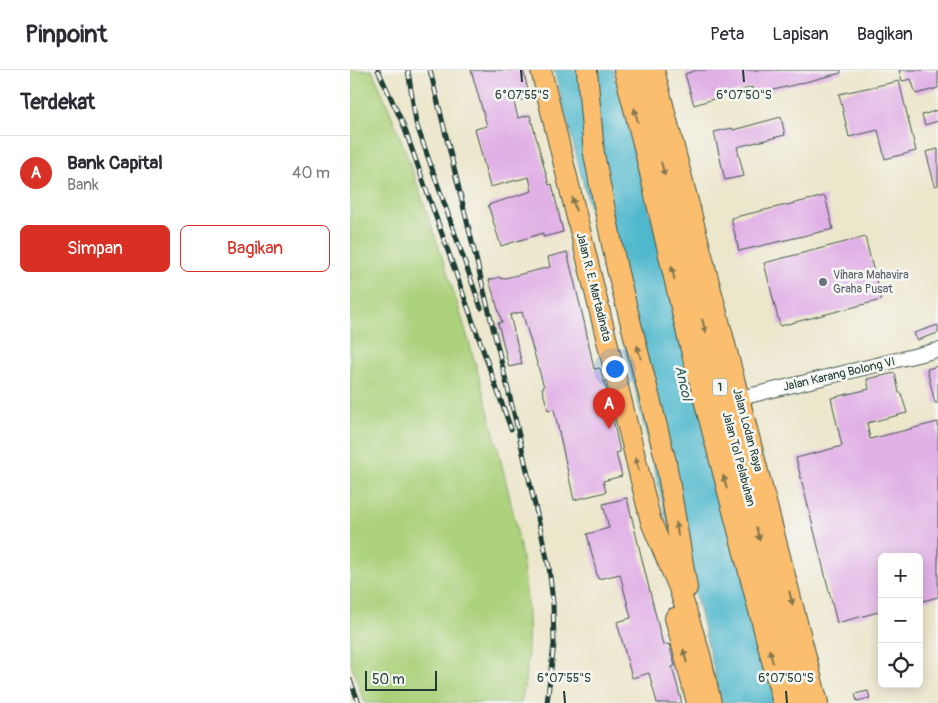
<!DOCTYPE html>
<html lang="id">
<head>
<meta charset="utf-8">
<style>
	body { margin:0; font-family:Pangolin,sans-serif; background:#f7f7f7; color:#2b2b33 }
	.controls { position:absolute; right:15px; bottom:15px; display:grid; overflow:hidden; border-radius:8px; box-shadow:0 2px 12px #0003 }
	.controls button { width:45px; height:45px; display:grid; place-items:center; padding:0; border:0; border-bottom:1px solid #e1e1e2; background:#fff; color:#2b2b33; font:25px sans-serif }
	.scale { position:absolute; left:15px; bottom:12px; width:72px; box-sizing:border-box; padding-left:5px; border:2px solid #1f3d34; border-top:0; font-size:14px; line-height:18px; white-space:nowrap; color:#1f3d34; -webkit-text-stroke:4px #f6f6f2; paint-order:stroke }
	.you { position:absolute; left:264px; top:298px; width:18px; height:18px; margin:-12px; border:4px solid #fff; border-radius:50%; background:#1a73e8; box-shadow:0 0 0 8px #1a73e833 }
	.badge { display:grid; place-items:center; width:32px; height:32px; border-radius:50%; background:#d93025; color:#fff; font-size:16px; font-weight:700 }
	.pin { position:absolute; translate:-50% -41px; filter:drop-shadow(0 1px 2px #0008) }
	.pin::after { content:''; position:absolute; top:26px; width:18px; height:15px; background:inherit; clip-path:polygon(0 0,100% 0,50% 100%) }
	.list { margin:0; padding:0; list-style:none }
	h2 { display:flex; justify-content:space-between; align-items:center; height:65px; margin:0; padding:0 20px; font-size:21px }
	h2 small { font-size:16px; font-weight:400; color:#7c7c81 }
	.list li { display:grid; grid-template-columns:32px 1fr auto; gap:15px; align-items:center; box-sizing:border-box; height:75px; padding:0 20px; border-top:1px solid #e1e1e2 }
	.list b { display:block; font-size:19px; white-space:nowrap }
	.list p { margin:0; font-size:16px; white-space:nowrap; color:#7c7c81 }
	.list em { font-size:16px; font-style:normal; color:#7c7c81 }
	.actions { display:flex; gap:10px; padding:15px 20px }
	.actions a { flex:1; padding:11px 0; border:1px solid #d93025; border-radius:8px; text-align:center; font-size:18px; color:#d93025 }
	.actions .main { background:#d93025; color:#fff }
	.icon { flex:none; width:28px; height:28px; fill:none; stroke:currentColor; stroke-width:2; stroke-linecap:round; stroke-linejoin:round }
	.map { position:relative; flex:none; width:588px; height:633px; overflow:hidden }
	header { display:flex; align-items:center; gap:30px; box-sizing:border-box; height:70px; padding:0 25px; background:#fff; border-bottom:1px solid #e1e1e2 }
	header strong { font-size:24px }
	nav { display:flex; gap:28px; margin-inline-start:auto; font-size:18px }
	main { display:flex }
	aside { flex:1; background:#fff }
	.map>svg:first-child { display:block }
	.green { fill:#acd17b; stroke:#668758 }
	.water { fill:#50b8cd; stroke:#387a80 }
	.building { fill:#e1b0e6 }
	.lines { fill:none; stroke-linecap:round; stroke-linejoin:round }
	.minor-casing { stroke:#3e564b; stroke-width:16 }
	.highway-casing { stroke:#3e564b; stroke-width:22 }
	.minor { stroke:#fff; stroke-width:14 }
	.highway { stroke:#fbbd6e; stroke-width:20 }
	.rail-casing { stroke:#1f3d34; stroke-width:5 }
	.rail { stroke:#f6f6f2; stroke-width:3; stroke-dasharray:9; stroke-linecap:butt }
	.oneway { fill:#82774e }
	.ticks { fill:none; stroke:#1f3d34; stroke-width:2 }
	.worship-dot { fill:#6b7280; stroke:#f6f6f2; stroke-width:2 }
	.labels { text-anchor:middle; stroke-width:5; stroke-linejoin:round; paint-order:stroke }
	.shield { fill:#f6f6f2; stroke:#60746d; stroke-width:1 }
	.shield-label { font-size:11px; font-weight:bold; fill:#1f3d34 }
	.worship-label { font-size:12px; fill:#5b616d; stroke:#f6f6f2; text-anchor:start }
	.street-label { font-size:12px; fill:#1f3d34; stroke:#f6f6f2 }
	.water-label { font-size:14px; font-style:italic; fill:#2b5c5a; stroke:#f6f6f2 }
	.ticks-label { font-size:12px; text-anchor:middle; fill:#1f3d34; stroke:#f6f6f2; stroke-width:5; stroke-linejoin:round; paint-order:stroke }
</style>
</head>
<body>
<header>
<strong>Pinpoint</strong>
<nav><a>Peta</a><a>Lapisan</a><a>Bagikan</a></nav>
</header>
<main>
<aside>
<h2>Terdekat<small></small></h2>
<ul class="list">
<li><span class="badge">A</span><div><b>Bank Capital</b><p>Bank</p></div><em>40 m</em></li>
</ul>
<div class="actions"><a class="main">Simpan</a><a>Bagikan</a></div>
</aside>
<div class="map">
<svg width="588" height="633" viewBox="0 0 588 633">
	<rect width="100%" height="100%" fill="#f6f6f2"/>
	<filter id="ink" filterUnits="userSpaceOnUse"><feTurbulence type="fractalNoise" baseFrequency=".02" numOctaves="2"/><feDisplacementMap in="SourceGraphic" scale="10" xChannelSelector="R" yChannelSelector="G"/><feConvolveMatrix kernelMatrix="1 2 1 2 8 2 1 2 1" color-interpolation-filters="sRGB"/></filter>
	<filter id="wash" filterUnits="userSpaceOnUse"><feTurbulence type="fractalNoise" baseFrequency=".0096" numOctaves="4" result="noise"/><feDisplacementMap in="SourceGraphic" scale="20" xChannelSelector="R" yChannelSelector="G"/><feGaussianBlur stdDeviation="1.12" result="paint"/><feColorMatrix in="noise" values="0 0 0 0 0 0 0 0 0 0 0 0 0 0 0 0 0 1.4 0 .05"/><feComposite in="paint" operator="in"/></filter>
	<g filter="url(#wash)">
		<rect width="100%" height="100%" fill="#ece6cb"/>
		<path class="green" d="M 0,0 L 22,0 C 47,54 66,110 85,166 C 110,239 131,309 149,383 C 169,465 190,549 171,633 L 15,633 L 0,591 Z"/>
		<polygon class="water" points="204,0 263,0 427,633 372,633 344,519 317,450 265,236"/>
		<g id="blocks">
			<g class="building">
				<polygon points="121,0 173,0 180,28 164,32 168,48 180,45 199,115 202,114 213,162 193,167 193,163 151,176 138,135 182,121 179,107 140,117 125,59 137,56"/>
				<polygon points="347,0 491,0 491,3 404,25 402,17 344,35 335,4"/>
				<polygon points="549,0 588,0 588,18 566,24 561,9 552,11"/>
				<polygon points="549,11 566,81 535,89 528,60 499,67 489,24"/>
				<polygon points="588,40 588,51 575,55 572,45"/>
				<polygon points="431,47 435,65 387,77 394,106 375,110 364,62 382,58 383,60"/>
				<polygon points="588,79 588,115 585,116 576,82"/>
				<polygon points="475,126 483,159 389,181 381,148"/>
				<polygon points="515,167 531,230 430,256 414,193"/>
				<polygon points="217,182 234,251 244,299 250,298 258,326 270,382 266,383 272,406 253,411 256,422 224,430 204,339 198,340 192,318 194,317 172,242 160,245 172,294 159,297 148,253 152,252 139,210 150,207 151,209 200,197 198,187"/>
				<polygon points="588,255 588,263 567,270 564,263"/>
				<polygon points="588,296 588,333 585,333 577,299"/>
				<polygon points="545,303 549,323 551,323 557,343 517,353 520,369 588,352 588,527 569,532 569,487 532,487 532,541 487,553 446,388 492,376 481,328 519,319 517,309"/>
				<polygon points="277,428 313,575 319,574 325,596 322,597 332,633 307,633 299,603 282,608 267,552 281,548 270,504 248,509 237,464 259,458 253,434"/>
				<polygon points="518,621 520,628 507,631 505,624"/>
			</g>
		</g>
	</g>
	<g filter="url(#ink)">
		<use href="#blocks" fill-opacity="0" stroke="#3e564b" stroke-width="1"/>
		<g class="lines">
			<g class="minor-casing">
				<polyline id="minor" points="390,328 588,280"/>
			</g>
			<g class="highway-casing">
				<g id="highway">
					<polyline points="191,0 301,452 329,518 350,584 361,633"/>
					<polyline points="237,0 244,84 250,115 267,199 316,392 337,518"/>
					<polyline points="274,0 294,77 338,268 433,633"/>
					<polyline points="290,0 305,67 452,633"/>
					<polyline points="304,0 468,633"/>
					<polyline points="325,548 347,633"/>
				</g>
			</g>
			<use href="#minor" class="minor"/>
			<use href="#highway" class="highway"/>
			<g class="rail-casing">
				<g id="rail">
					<polyline points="28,0 53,54 161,359"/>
					<polyline points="58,0 66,53 131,238"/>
					<polyline points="80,0 166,352 199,497 203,533 204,574 197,633"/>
					<polyline points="0,610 9,633"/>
				</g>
			</g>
			<use href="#rail" class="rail"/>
		</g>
		<defs><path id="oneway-solid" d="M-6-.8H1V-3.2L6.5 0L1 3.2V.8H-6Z" transform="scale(1.25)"/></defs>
		<g class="oneway">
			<use href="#oneway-solid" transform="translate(286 45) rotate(-104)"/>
			<use href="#oneway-solid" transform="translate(313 99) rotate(75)"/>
			<use href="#oneway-solid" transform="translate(224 134) rotate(-104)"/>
			<use href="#oneway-solid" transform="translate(323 203) rotate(-103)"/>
			<use href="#oneway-solid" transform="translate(354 256) rotate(75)"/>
			<use href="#oneway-solid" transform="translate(289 282) rotate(-105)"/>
			<use href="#oneway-solid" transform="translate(287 394) rotate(-103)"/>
			<use href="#oneway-solid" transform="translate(375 412) rotate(-105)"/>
			<use href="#oneway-solid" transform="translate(327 459) rotate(-99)"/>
			<use href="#oneway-solid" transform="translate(408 464) rotate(75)"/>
			<use href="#oneway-solid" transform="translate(441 528) rotate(76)"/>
			<use href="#oneway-solid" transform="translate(335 586) rotate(-104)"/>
			<use href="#oneway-solid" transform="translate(421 586) rotate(-105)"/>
		</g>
	</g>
	<path class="ticks" d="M 171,0 L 172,12M 393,0 L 394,12M 214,621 L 215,633M 436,621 L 437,633"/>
	<circle class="worship-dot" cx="473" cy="212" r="5"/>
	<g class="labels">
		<rect class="shield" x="362.5" y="308.5" width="15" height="17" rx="4"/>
		<g class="shield-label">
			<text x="370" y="321">1</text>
		</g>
		<g class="worship-label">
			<text x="483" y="209">Vihara Mahavira<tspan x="483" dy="14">Graha Pusat</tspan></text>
		</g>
		<g class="street-label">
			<text transform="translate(244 217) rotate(76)" y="4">Jalan R. E. Martadinata</text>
			<text transform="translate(489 304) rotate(-13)" y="4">Jalan Karang Bolong VI</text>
			<text transform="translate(398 360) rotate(75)" y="4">Jalan Lodan Raya</text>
			<text transform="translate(389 389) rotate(75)" y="4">Jalan Tol Pelabuhan</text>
		</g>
		<g class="water-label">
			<text transform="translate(334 313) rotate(77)" y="5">Ancol</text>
		</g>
	</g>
	<g class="ticks-label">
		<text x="172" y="29">6°07'55"S</text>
		<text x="394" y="29">6°07'50"S</text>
		<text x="214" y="612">6°07'55"S</text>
		<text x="436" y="612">6°07'50"S</text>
	</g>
</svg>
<div class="controls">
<button>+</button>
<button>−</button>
<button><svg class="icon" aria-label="locate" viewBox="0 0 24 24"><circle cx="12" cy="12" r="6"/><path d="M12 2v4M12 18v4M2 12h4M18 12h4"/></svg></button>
</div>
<div class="scale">50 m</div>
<div class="you"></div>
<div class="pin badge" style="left:259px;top:359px">A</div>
</div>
</main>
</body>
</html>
